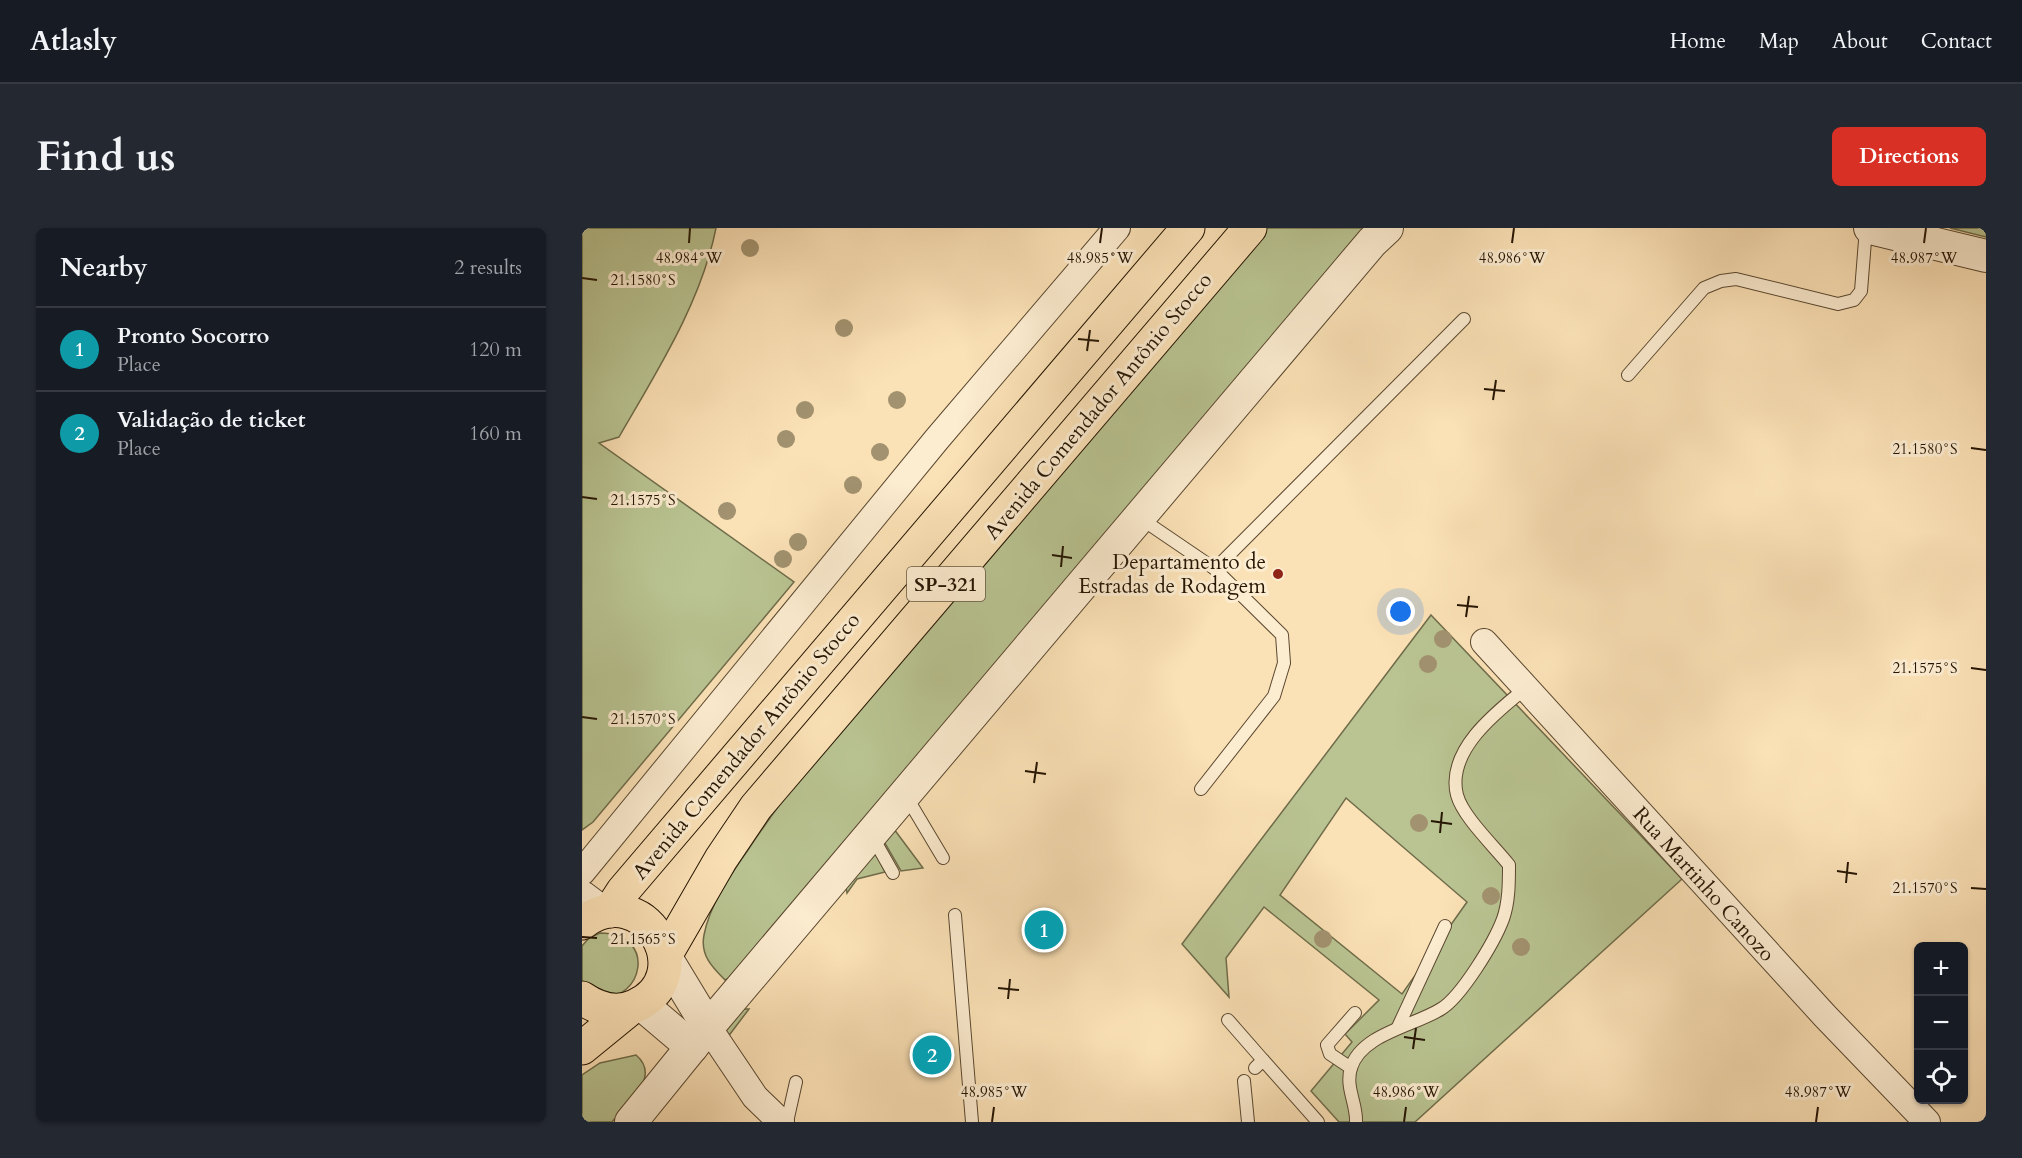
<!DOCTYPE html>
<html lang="en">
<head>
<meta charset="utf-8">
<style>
	body { margin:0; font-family:Cardo,serif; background:#242831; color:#f1f3f6 }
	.controls { position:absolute; right:18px; bottom:18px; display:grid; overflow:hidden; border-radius:9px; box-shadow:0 2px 4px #0004 }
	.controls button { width:54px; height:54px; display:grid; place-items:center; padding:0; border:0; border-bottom:2px solid #363941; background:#171b24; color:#f1f3f6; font:30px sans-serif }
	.you { position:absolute; left:819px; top:384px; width:21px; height:21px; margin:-15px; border:4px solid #fff; border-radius:50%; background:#1a73e8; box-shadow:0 0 0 9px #1a73e833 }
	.badge { display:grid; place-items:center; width:39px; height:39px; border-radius:50%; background:#d93025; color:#fff; font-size:20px; font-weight:700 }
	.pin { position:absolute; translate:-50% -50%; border:3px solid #fff; box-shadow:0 2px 6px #0006 }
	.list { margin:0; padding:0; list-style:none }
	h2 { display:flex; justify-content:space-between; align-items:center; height:78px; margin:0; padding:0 24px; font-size:26px }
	h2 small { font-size:20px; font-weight:400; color:#9ea1a6 }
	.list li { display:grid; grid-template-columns:39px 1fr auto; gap:18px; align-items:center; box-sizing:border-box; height:84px; padding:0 24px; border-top:2px solid #363941 }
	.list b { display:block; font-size:22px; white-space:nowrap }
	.list p { margin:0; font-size:20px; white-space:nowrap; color:#9ea1a6 }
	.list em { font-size:20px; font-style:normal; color:#9ea1a6 }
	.icon { flex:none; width:33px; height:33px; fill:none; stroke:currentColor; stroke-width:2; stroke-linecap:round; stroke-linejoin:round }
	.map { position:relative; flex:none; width:1404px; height:894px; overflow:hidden; border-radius:9px }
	header { display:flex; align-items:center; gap:36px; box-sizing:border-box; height:84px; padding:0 30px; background:#171b24; border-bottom:2px solid #363941 }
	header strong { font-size:28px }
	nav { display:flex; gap:33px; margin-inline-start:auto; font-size:21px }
	.intro { display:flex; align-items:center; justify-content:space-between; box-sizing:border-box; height:144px; padding:0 36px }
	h1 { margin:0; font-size:42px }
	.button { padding:15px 27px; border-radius:9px; background:#d93025; color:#fff; font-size:21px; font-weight:700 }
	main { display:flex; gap:36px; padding:0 36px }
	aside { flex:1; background:#171b24; border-radius:9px; box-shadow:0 2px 4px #0004 }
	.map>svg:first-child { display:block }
	.green { fill:#b9c492; stroke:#6f6c4a; stroke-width:1.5; fill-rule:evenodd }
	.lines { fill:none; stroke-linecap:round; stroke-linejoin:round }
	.service-casing { stroke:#5a4830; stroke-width:14 }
	.minor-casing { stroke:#5a4830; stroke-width:28 }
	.tertiary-casing { stroke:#5a4830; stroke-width:34 }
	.primary-casing { stroke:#251503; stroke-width:35 }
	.service { stroke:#fcecd0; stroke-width:12 }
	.minor { stroke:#fcecd0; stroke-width:26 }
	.tertiary { stroke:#fcecd0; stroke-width:32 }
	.primary { stroke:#fbe1b6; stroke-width:33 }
	.tree { fill:#a2926f }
	.ticks { fill:none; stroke:#251503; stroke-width:2 }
	.poi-dot { fill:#8f2418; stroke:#fcecd0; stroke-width:2 }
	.labels { text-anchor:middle; stroke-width:6; stroke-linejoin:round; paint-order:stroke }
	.shield { fill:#fcecd0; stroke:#665640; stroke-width:1.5 }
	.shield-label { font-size:20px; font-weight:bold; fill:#251503 }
	.street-label { font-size:21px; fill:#251503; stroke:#fcecd0 }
	.poi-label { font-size:21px; fill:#251503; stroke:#fcecd0; text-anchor:end }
	.ticks-label { font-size:15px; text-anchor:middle; fill:#251503; stroke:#fcecd0; stroke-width:6; stroke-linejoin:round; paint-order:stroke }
</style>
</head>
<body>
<header>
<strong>Atlasly</strong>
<nav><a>Home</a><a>Map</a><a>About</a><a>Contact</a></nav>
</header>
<div class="intro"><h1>Find us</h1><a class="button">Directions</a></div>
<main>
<aside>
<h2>Nearby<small>2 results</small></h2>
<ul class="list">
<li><span class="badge" style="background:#0f9aa8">1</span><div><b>Pronto Socorro</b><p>Place</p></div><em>120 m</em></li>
<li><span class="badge" style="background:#0f9aa8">2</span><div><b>Validação de ticket</b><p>Place</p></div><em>160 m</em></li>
</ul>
</aside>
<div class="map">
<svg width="1404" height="894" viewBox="0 0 1404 894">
	<rect width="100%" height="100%" fill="#fbe1b6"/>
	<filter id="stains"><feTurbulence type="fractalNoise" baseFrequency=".00333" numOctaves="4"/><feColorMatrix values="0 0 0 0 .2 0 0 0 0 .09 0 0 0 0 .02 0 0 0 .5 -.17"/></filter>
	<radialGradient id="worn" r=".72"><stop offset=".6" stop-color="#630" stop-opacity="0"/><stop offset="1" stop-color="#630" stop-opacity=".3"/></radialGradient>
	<g class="green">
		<path d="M 0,0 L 134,0 C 119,75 75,143 37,209 L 17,215 L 212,354 L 11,594 L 0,602 Z"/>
		<path d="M 684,0 L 786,0 L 162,743 L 143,752 C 130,739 118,727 122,707 C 128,676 148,648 166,622 C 215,548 273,481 330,414 C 447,275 565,137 684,0 Z"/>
		<polygon points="1368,0 1404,0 1404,9"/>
		<path d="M 849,387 L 1100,651 L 833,894 L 757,894 L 729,863 L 770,814 L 763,806 L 797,772 L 682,679 L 644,730 L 647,769 L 600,716 ZM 764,570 L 885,674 L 820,766 L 698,667 Z"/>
		<polygon points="306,593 341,640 319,643 297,605"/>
		<polygon points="289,616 303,644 275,651 265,665 262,647"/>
		<path d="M 18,705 C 78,706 58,776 20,767 C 14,765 6,758 0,754 L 0,718 L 7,710 Z"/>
		<polygon points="148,781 167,781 139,818"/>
		<path d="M 54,827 C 80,849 45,876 30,894 L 0,894 L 0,847 L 18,835 Z"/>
	</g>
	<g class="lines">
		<g class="service-casing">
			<g id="service">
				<polyline points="1046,147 1122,60 1139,53 1154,51 1256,76 1272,72 1279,63 1284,0"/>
				<polyline points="558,290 633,341 882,91"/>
				<polyline points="619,561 692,468 702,435 700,407 633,341"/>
				<polyline points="324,568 361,630"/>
				<polyline points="290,608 311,645"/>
				<polyline points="373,687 390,894"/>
				<polyline points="646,792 681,832"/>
				<polyline points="816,799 863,698"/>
				<polyline points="673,840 681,832 736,894"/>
				<polyline points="769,840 748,826 745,817 773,785"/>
				<polyline points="662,853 666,894"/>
				<polyline points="205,894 214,854"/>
				<path d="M 774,894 C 775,876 763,859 769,840 C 779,806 832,798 859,781 C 879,769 912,715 921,691 C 927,674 927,655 927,637 C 912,618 881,589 875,567 C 864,523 914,484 944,460"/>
			</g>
		</g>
		<g class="minor-casing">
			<g id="minor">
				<polyline points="902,414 1243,788 1345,894"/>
				<polyline points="0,644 355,211 535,0"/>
				<polyline points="126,799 173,869 199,894"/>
			</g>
		</g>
		<g class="tertiary-casing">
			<g id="tertiary">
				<polyline points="1288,0 1404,28"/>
				<polyline points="0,669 20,684"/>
				<polyline points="83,728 126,799"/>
				<polyline points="58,775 110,819"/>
				<polyline points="49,894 126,799 790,14 805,0"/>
			</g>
		</g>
		<g class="primary-casing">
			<g id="primary">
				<polyline points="28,683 41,663 606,0"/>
				<path d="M 0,695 C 62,648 120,748 53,778 C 34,787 16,781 0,770"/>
				<polyline points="83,728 139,631 174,579 668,0"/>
				<polyline points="0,820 49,780"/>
			</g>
		</g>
		<use href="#service" class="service"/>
		<use href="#minor" class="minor"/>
		<use href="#tertiary" class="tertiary"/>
		<use href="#primary" class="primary"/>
	</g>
	<g class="tree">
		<circle cx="168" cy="20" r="9"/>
		<circle cx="262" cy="100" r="9"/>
		<circle cx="315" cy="172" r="9"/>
		<circle cx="223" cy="182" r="9"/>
		<circle cx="204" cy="211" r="9"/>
		<circle cx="298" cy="224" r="9"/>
		<circle cx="271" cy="257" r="9"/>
		<circle cx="145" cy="283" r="9"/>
		<circle cx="216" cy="314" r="9"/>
		<circle cx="201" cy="331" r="9"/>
		<circle cx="861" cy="411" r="9"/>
		<circle cx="846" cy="436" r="9"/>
		<circle cx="837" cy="595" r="9"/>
		<circle cx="909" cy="668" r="9"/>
		<circle cx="741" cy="711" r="9"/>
		<circle cx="939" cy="719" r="9"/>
	</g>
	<path class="ticks" d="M 107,15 L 108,0M 518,15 L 520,0M 930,15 L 932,0M 1342,15 L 1344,0M 0,50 L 15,52M 496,111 L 517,113M 505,123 L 508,102M 902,161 L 923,163M 911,172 L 914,152M 1389,220 L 1404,222M 0,269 L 15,271M 470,327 L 490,330M 479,339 L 481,318M 875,377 L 896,379M 884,389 L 887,368M 1389,440 L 1404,442M 0,489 L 15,491M 443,543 L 464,546M 452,555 L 455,534M 849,593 L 870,596M 858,605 L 860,584M 1255,643 L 1275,646M 1264,655 L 1266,634M 1389,660 L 1404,661M 0,709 L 15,710M 416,760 L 437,762M 426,771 L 428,751M 822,809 L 843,812M 831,821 L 834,800M 410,894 L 412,879M 822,894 L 824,879M 1234,894 L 1236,879"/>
	<circle class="poi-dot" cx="696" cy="346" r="6"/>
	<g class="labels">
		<rect class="shield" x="325" y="339" width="78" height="34" rx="4.5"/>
		<g class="shield-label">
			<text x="364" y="363">SP-321</text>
		</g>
		<g class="street-label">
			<text transform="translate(516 178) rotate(-50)" y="7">Avenida Comendador Antônio Stocco</text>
			<text transform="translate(164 518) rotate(-50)" y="7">Avenida Comendador Antônio Stocco</text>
			<text transform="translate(1122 656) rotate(48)" y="7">Rua Martinho Canozo</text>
		</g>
		<g class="poi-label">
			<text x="684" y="341">Departamento de<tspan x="684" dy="24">Estradas de Rodagem</tspan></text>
		</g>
	</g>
	<g class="ticks-label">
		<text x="107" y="35">48.984°W</text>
		<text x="518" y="35">48.985°W</text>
		<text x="930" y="35">48.986°W</text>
		<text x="1342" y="35">48.987°W</text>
		<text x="61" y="57">21.1580°S</text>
		<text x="1343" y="226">21.1580°S</text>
		<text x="61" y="277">21.1575°S</text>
		<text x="1343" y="445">21.1575°S</text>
		<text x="61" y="496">21.1570°S</text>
		<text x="1343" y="665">21.1570°S</text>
		<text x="61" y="716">21.1565°S</text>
		<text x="412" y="869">48.985°W</text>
		<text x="824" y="869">48.986°W</text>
		<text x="1236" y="869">48.987°W</text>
	</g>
	<rect width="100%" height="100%" filter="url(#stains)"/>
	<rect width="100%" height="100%" fill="url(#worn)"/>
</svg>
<div class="controls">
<button>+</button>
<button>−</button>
<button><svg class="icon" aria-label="locate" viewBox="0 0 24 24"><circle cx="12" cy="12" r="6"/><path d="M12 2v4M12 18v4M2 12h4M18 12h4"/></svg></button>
</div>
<div class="you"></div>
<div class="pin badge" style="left:462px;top:702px;background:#0f9aa8">1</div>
<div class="pin badge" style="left:350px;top:827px;background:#0f9aa8">2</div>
</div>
</main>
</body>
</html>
